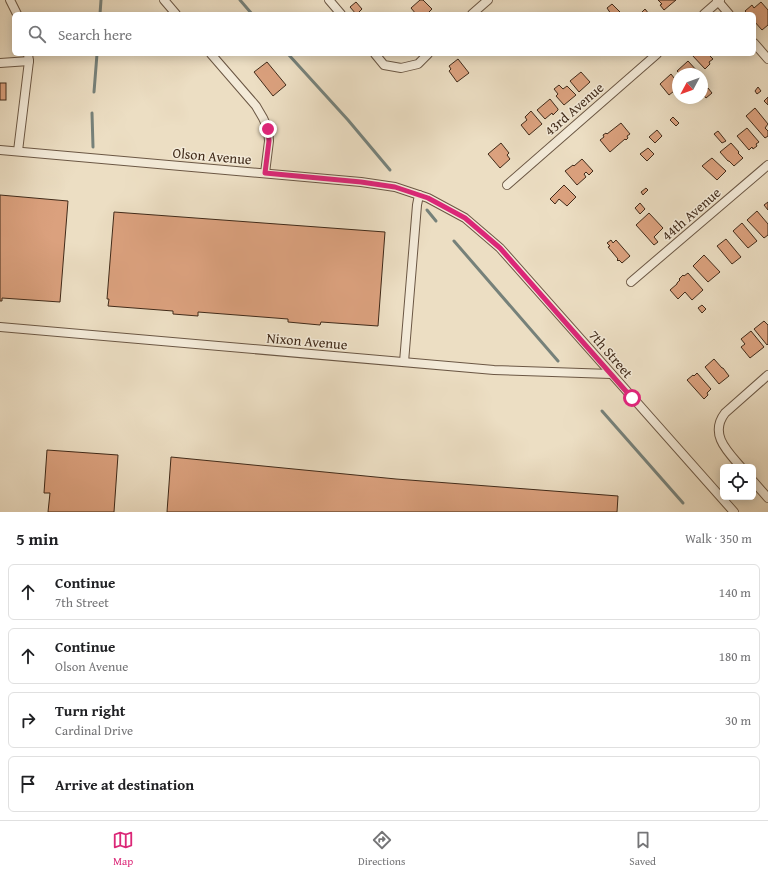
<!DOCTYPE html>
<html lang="en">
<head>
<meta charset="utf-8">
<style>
	body { margin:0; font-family:"Gentium Book Plus",serif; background:#f6f6f6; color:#202124 }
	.controls { position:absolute; right:12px; bottom:12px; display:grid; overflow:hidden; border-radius:6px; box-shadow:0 2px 10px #0003 }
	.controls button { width:36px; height:36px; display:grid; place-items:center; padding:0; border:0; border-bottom:1px solid #e0e0e0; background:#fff; color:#202124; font:20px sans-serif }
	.compass { position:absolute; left:672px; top:68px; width:36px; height:36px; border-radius:50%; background:#fff; box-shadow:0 2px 10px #0003; rotate:229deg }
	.stop { position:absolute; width:12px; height:12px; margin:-9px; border:3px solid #db2777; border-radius:50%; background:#fff }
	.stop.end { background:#db2777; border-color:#fff; box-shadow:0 1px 4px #0008 }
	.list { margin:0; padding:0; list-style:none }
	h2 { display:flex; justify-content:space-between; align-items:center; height:52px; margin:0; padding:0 16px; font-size:17px }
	h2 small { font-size:13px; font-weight:400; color:#757577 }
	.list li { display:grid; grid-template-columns:26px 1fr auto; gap:12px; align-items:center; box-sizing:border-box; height:56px; margin:0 8px 8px; padding:0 8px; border:1px solid #e0e0e0; border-radius:6px }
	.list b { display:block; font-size:15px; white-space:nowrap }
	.list p { margin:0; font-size:13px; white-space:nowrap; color:#757577 }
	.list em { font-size:13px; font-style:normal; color:#757577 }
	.icon { flex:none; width:22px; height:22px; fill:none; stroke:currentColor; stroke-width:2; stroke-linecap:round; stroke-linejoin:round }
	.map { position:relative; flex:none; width:768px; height:512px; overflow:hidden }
	.search { position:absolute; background:#fff; box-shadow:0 2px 10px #0003; left:12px; right:12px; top:12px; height:44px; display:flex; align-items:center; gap:10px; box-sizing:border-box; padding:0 14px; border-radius:6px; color:#757577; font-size:15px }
	.sheet { height:308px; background:#fff }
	nav { display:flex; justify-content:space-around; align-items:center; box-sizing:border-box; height:56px; border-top:1px solid #e0e0e0; background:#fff; font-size:11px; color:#757577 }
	nav a { display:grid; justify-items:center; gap:2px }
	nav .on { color:#db2777 }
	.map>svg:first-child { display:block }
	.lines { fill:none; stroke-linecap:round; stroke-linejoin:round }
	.stream { stroke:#76817a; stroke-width:3 }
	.building { fill:#dba17e; stroke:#402a19 }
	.street-casing { stroke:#6b5744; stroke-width:10 }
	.street { stroke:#f3ead8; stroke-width:8 }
	.route { stroke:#db2777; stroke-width:5 }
	.labels { text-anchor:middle; stroke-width:3; stroke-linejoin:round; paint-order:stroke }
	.street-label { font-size:14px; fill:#402a19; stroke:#f3ead8 }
</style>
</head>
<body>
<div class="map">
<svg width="768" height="512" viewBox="0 0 768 512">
	<rect width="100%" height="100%" fill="#ecdec3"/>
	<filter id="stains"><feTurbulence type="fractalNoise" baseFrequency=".005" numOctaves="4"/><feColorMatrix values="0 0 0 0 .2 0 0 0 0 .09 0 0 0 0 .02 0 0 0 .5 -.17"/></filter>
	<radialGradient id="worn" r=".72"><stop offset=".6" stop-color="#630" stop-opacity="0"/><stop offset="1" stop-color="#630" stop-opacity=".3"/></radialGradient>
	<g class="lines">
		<g class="stream">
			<polyline points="240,0 252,14"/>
			<polyline points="100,14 101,0"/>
			<polyline points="288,54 348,120 390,170"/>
			<polyline points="94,92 97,54"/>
			<polyline points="92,113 93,147"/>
			<polyline points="427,210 436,221"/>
			<polyline points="454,241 558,361"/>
			<polyline points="602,411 683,503"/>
		</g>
	</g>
	<g class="building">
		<polygon points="420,0 423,0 432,9 429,12 431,14 416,14 411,8"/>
		<polygon points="658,0 676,0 664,10 660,5 662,4"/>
		<polygon points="356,2 362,9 357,14 356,14 350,7"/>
		<polygon points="761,2 768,10 768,25 762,30 754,21 754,14 748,14 745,11 752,5 754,8"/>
		<polygon points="612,4 620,12 618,14 611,14 607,8"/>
		<polygon points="645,9 649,14 640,14"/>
		<polygon points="693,54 708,54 713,59 709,62 710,64 705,69 692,55"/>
		<polygon points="458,59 469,73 457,82 449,71 451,69 449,66"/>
		<polygon points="688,61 698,72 695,74 680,74 677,71"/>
		<polygon points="267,62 286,85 273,96 254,72"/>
		<polygon points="581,72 590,82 579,92 570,81"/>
		<polygon points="671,74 678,83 678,88 669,95 660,84"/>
		<rect x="0" y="83" width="6" height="17"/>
		<polygon points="559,85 563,89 567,86 576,95 564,105 556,96 558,94 554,89"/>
		<polygon points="758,87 761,91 757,94 755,91"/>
		<polygon points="708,88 712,93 706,98 702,93"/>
		<polygon points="768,97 768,105 764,101"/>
		<polygon points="550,99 558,109 558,110 553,115 552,113 545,119 537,110"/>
		<polygon points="755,108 768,124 765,128 768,131 768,136 765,138 746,116"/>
		<polygon points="531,111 542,124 529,135 521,125 527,120 525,117"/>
		<polygon points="673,117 679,123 676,126 670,120"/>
		<polygon points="621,123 630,134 627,136 628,138 626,140 625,139 610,152 600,140 604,137 603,135 606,133 607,134"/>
		<polygon points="747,128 759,142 756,144 757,146 753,149 752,147 749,150 737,136"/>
		<polygon points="657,130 662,136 655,143 649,137"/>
		<polygon points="718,131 726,141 722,143 714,134"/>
		<polygon points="501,143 509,153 507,155 510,159 500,168 488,154"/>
		<polygon points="731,143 739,152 738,153 743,158 734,166 729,161 728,161 720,152"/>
		<polygon points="648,148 654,154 647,161 640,154"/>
		<polygon points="712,158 726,171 717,180 702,166 708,161"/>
		<polygon points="582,159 593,171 589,175 586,172 584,174 586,177 577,185 565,171 573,165 574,166"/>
		<polygon points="564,185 576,197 567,206 559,199 555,204 550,199"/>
		<polygon points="646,188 648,190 643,195 641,192"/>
		<polygon points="0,195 68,201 60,302 2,298 2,301 0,301"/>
		<polygon points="768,202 768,210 764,205"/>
		<polygon points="640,203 645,209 640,214 635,208"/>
		<polygon points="757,211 768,224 768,235 764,238 747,220"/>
		<polygon points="114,212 385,232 378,326 321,322 320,325 288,322 288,319 198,312 198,316 173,314 173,311 108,306 109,299 107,299"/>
		<polygon points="649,213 663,228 654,237 658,242 654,245 636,225"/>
		<polygon points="742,223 757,241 748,248 733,231"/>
		<polygon points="726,239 741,257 732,264 717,246"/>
		<polygon points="611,240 613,243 616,240 630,256 622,263 619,260 618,261 617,260 618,259 608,247 610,246 607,243"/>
		<polygon points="704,255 720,272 708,282 693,266"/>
		<polygon points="688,273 703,290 692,300 685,292 678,299 670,290 677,284 677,283 680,280 679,279 683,275 684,276"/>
		<polygon points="702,305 706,309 702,313 698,308"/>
		<polygon points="764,321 768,325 768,344 767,345 754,329"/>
		<polygon points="751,331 764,347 750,358 741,347 745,344 741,339"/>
		<polygon points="714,359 722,368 723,368 729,376 719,384 705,367"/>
		<polygon points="697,373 711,389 707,393 708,395 704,399 687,380 693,375 694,376"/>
		<polygon points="47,450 118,455 114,512 48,512 50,493 44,493"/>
		<polygon points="171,457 396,479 618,496 617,512 167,512"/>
	</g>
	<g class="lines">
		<g class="street-casing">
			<g id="street">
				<polyline points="10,0 17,14"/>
				<polyline points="164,0 176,14"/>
				<polyline points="329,0 341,14"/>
				<polyline points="717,0 729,14"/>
				<polyline points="472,14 488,0"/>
				<polyline points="704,14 720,0"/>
				<polyline points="754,43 768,59"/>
				<polyline points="211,54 256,106 263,118 268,129 269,141 265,173"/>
				<polyline points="375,54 384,65 401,68 418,64 428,54"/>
				<polyline points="0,63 29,61"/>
				<polyline points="0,150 361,182 395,187 428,198 465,218 500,248 734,512"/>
				<polyline points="18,151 29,61 28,54"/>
				<polyline points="507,185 657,54"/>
				<polyline points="631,282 768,165"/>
				<polyline points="0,327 494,370 611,374"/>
				<polyline points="404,362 417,205 419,195"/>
				<path d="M 741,467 C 727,451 709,434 725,413 L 768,375"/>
				<polyline points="753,481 768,498"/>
			</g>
		</g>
		<use href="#street" class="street"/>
	</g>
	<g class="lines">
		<polyline class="route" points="268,129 269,141 265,173 361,182 395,187 428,198 465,218 500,248 632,398"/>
	</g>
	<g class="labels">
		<g class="street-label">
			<text transform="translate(574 109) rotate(-41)" y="5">43rd Avenue</text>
			<text transform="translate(212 156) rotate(5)" y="5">Olson Avenue</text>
			<text transform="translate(691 214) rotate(-41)" y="5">44th Avenue</text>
			<text transform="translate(307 341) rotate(5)" y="5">Nixon Avenue</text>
			<text transform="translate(611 354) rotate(49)" y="5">7th Street</text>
		</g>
	</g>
	<rect width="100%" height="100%" filter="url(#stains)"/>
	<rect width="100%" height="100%" fill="url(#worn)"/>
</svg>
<div class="controls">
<button><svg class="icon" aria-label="locate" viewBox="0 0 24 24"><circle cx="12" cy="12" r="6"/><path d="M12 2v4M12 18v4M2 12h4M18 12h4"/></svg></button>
</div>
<svg class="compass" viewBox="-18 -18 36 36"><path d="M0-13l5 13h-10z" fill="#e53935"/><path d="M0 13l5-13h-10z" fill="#757577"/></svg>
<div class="stop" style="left:632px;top:398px"></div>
<div class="stop end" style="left:268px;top:129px"></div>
<div class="search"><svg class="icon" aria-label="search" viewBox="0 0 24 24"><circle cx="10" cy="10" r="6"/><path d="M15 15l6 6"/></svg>Search here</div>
</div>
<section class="sheet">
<h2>5 min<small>Walk · 350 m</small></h2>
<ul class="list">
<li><svg class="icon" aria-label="ahead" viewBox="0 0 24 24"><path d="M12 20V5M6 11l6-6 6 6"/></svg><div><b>Continue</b><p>7th Street</p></div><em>140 m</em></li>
<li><svg class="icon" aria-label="ahead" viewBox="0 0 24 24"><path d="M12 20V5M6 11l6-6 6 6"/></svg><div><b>Continue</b><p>Olson Avenue</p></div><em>180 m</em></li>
<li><svg class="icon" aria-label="right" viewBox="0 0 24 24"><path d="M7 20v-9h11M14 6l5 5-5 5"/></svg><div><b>Turn right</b><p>Cardinal Drive</p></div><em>30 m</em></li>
<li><svg class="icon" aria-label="arrive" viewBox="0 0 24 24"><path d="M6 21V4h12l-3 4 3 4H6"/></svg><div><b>Arrive at destination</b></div></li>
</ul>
</section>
<nav>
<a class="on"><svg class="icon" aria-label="map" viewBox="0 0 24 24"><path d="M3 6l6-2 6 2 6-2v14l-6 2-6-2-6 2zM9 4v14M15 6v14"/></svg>Map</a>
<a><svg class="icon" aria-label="directions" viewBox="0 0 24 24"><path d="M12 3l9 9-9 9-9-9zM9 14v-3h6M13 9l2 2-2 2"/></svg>Directions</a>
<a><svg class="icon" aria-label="saved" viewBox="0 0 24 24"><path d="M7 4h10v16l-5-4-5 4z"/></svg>Saved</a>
</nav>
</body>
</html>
